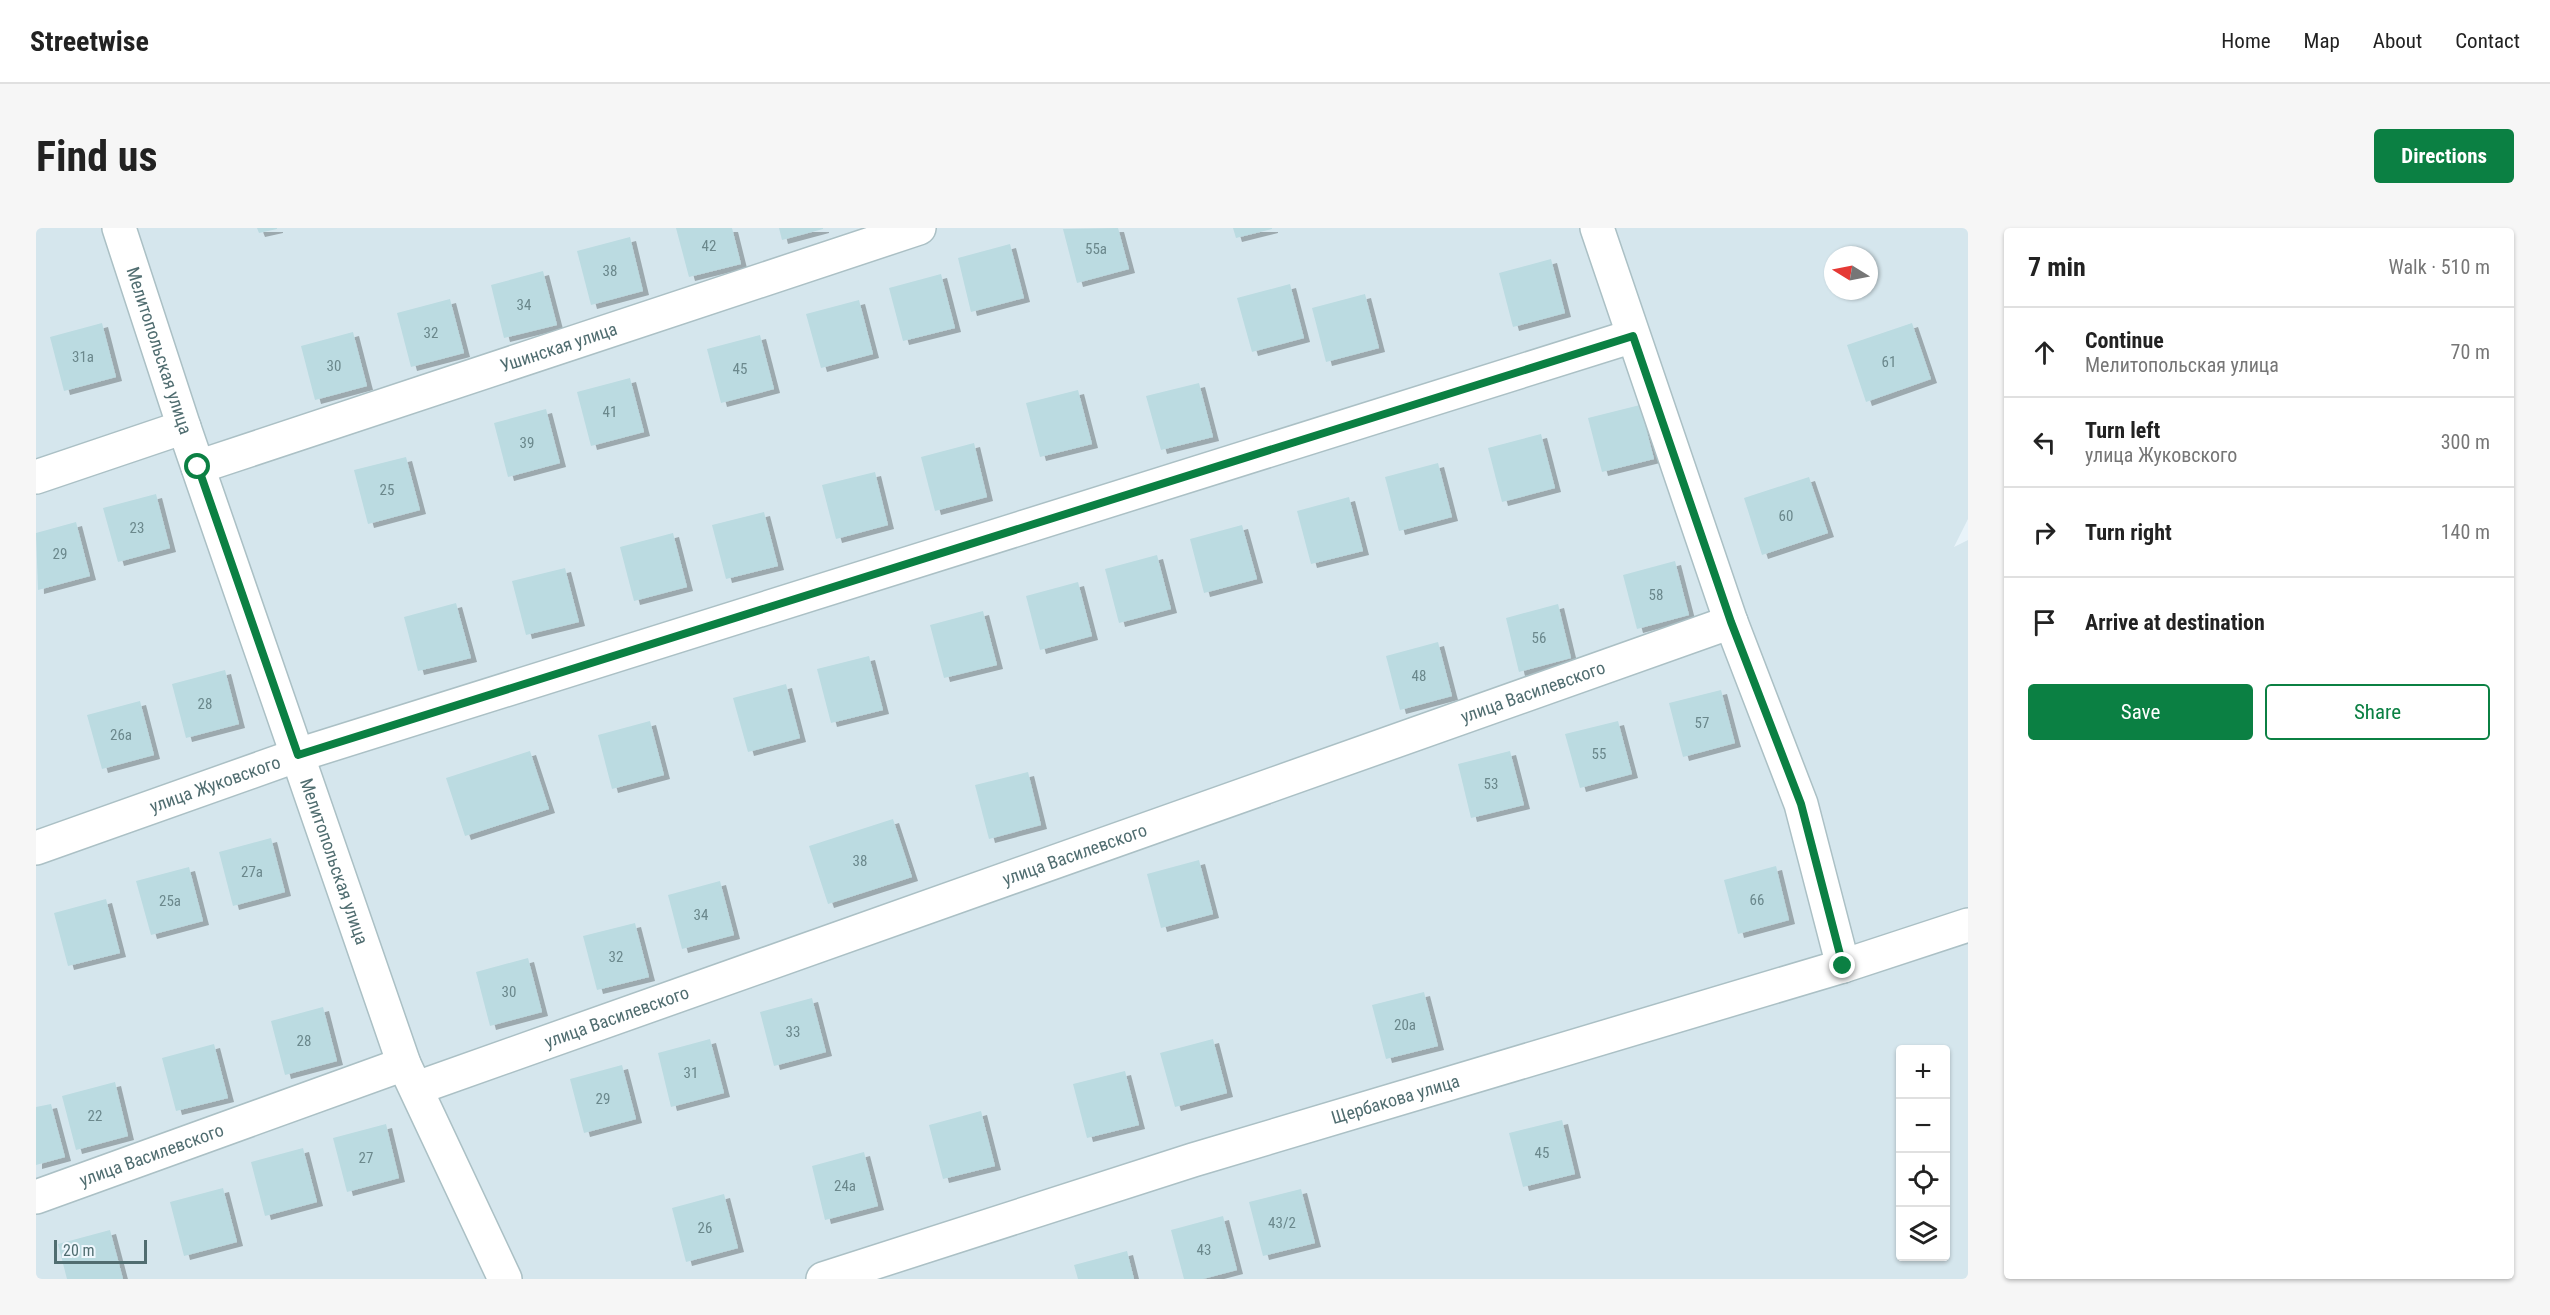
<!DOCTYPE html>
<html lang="en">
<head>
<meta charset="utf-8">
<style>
	body { margin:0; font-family:"Roboto Condensed",sans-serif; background:#f6f6f6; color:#222 }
	.controls { position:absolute; right:18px; bottom:18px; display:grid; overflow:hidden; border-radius:6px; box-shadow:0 2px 4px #0004 }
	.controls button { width:54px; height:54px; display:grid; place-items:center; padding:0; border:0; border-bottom:2px solid #e0e0e0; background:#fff; color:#222; font:30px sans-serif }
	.compass { position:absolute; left:1788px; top:18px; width:54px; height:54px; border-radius:50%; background:#fff; box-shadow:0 2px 4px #0004; rotate:280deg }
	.scale { position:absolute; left:18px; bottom:15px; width:93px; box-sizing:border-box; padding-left:6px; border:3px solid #506d70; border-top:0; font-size:16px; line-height:21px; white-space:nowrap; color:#506d70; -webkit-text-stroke:4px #eef7fd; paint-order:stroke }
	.stop { position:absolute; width:18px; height:18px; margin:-14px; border:4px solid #0b8043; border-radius:50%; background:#fff }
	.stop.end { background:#0b8043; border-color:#fff; box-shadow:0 2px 6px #0008 }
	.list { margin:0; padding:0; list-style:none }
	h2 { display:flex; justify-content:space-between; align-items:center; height:78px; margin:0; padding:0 24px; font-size:26px }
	h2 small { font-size:20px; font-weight:400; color:#767676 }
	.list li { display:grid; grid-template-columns:39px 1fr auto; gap:18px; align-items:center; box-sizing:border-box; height:90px; padding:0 24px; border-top:2px solid #e0e0e0 }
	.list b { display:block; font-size:22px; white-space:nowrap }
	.list p { margin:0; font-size:20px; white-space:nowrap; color:#767676 }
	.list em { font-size:20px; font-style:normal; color:#767676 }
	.actions { display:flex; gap:12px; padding:18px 24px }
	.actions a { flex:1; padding:14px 0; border:2px solid #0b8043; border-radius:6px; text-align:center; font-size:21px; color:#0b8043 }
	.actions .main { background:#0b8043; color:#fff }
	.icon { flex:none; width:33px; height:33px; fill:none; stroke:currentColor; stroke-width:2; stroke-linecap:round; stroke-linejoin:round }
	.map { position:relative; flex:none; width:1932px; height:1051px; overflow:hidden; border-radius:6px }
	header { display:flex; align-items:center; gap:36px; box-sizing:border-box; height:84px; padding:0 30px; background:#fff; border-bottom:2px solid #e0e0e0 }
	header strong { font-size:28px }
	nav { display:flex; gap:33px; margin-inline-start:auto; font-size:21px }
	.intro { display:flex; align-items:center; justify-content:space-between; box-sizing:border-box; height:144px; padding:0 36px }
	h1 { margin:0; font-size:42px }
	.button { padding:15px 27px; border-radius:6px; background:#0b8043; color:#fff; font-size:21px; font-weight:700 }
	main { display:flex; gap:36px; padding:0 36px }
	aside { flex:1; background:#fff; border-radius:6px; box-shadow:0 2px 4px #0004 }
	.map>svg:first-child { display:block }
	.residential { fill:#d5e6ed; fill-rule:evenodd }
	.building { fill:#bbdbe1; filter:url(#shadow) }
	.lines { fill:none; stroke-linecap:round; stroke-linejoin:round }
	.minor-casing { stroke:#abc0c5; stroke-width:36 }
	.minor { stroke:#fff; stroke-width:33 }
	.route { stroke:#0b8043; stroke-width:8 }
	.labels { text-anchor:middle; stroke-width:6; stroke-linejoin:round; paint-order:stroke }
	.number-label { font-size:15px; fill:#6b888c }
	.street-label { font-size:18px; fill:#506d70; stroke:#eef7fd }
</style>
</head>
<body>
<header>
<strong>Streetwise</strong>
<nav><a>Home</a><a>Map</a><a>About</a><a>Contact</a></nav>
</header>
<div class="intro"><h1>Find us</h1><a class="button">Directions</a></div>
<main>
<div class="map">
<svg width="1932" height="1051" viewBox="0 0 1932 1051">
	<defs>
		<filter id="shadow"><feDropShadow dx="6" dy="4" stdDeviation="0" flood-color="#0004"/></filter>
	</defs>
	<rect width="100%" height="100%" fill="#e8f3f9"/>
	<path class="residential" d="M 0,0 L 1932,0 L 1932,291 L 1918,319 L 1932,312 L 1932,1051 L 0,1051 ZM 1797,27 L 1833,27 L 1833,63 L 1797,63 ZM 1864,822 L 1910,822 L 1910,1028 L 1864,1028 Z"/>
	<g class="building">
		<polygon points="221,0 241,0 241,1 223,5"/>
		<polygon points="640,0 696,0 705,36 653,49"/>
		<polygon points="743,0 787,0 787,1 746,12"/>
		<polygon points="1082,0 1093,41 1041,55 1027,1"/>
		<polygon points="1197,0 1236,0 1236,1 1200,10"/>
		<polygon points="594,9 607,63 555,77 541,23"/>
		<polygon points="974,16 988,70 935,84 922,30"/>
		<polygon points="1515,31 1529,85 1477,99 1463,45"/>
		<polygon points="507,43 521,97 468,110 455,57"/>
		<polygon points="905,46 919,100 867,113 853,60"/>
		<polygon points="1254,56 1268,110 1216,124 1201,70"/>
		<polygon points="1329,66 1343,120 1290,134 1276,80"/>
		<polygon points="414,71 428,125 375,139 361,85"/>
		<polygon points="823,72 837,126 785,140 770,86"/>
		<polygon points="66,95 80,149 28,163 14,109"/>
		<polygon points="1876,95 1895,151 1830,174 1811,117"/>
		<polygon points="317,104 331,158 279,172 265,118"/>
		<polygon points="724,107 738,161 685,175 671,121"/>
		<polygon points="594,150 608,204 555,218 541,164"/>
		<polygon points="1163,155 1177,209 1125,222 1110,168"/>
		<polygon points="1042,162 1056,216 1004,229 990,175"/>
		<polygon points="1604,177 1618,231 1566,244 1552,190"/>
		<polygon points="510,181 524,235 472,249 458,195"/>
		<polygon points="1505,206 1519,260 1466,274 1452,220"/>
		<polygon points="938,215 951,269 899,283 885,229"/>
		<polygon points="370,229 384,282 332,296 318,242"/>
		<polygon points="1402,235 1416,289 1363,303 1349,249"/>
		<polygon points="839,244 852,297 800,311 786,257"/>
		<polygon points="1773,249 1792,305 1726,327 1708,270"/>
		<polygon points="120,266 134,320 82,334 67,280"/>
		<polygon points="1313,269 1327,323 1275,336 1261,283"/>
		<polygon points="728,284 742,338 690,351 676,297"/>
		<polygon points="40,294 54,348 2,362 0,305"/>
		<polygon points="1206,297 1221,351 1168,365 1154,311"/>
		<polygon points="637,305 651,359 598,373 584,319"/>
		<polygon points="1121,327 1135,381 1083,395 1069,341"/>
		<polygon points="1639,333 1653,387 1601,401 1587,347"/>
		<polygon points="529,340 543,394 490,407 476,353"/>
		<polygon points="1042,354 1056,408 1004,422 990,368"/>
		<polygon points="420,375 435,430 382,443 368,389"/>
		<polygon points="1522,376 1535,430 1483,444 1470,390"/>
		<polygon points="947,383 961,437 908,450 894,397"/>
		<polygon points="1402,414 1416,468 1364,482 1350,428"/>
		<polygon points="833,428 847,482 795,495 781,441"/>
		<polygon points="189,442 203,496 150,510 136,456"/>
		<polygon points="750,456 764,510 712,524 697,470"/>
		<polygon points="1685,462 1699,515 1647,529 1633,475"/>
		<polygon points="104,473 118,527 66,541 51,487"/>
		<polygon points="614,493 628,547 576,561 562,507"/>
		<polygon points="1582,493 1596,546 1544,560 1529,506"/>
		<polygon points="494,523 513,581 429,608 410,550"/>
		<polygon points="1474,523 1488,577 1435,590 1422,536"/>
		<polygon points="992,544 1005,597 953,611 939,557"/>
		<polygon points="857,591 876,649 792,676 773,618"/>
		<polygon points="235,610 249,664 197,678 183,624"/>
		<polygon points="1163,632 1177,686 1125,700 1111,646"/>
		<polygon points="1740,638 1753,692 1702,706 1688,652"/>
		<polygon points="153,639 167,693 115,707 100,653"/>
		<polygon points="684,653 698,707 646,721 632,667"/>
		<polygon points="70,671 84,725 32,738 18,685"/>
		<polygon points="599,695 613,749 561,762 547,708"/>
		<polygon points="492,730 506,784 454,798 440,744"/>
		<polygon points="1388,764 1402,818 1350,831 1336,777"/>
		<polygon points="776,770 790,824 738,838 724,784"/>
		<polygon points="287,779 301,833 249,847 235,793"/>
		<polygon points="674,811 688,865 635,879 622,825"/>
		<polygon points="1177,811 1191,865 1139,879 1124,825"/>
		<polygon points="178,816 192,870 140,883 126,830"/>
		<polygon points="586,837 600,891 548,905 534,851"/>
		<polygon points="1089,843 1103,897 1051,910 1037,856"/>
		<polygon points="79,854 92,908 40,922 26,868"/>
		<polygon points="15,876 29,929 0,937 0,879"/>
		<polygon points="945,883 959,938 907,951 893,897"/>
		<polygon points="1526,892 1539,946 1487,959 1473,905"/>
		<polygon points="350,896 363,950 311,964 297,910"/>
		<polygon points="267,920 281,974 229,988 215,934"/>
		<polygon points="828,924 842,978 789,992 776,938"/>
		<polygon points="187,960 201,1014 148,1028 134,974"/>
		<polygon points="1265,961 1279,1015 1227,1028 1213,974"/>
		<polygon points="688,966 702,1020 650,1034 636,980"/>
		<polygon points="1187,988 1201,1042 1167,1051 1148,1051 1135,1002"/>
		<polygon points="74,1002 87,1051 31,1051 22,1016"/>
		<polygon points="1091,1023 1098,1051 1042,1051 1038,1037"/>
	</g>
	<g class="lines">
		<g class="minor-casing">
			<g id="minor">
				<path id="s1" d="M 83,0 L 148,199 L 368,836 L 469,1051"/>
				<polyline points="1561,0 1695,394 1765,576 1807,738"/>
				<path id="s2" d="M 162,239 L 883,0"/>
				<polyline points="0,249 148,199"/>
				<path id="s3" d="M 0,620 L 262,527 L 1597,108"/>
				<path id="s4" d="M 381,860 L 1695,394"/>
				<path id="s5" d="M 0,969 L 368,836"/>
				<path id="s6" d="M 787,1051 L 1157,932 L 1807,738 L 1932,697"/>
			</g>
		</g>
		<use href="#minor" class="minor"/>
	</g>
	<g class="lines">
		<polyline class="route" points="162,239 262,527 1597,108 1695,394 1765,576 1807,738"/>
	</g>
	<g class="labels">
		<g class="number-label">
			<text x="673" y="23">42</text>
			<text x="1060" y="26">55а</text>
			<text x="574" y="48">38</text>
			<text x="488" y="82">34</text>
			<text x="395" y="110">32</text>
			<text x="47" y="134">31а</text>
			<text x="1853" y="139">61</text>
			<text x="298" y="143">30</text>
			<text x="704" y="146">45</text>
			<text x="574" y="189">41</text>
			<text x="491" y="220">39</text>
			<text x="351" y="267">25</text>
			<text x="1750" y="293">60</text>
			<text x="101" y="305">23</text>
			<text x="24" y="331">29</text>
			<text x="1620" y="372">58</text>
			<text x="1503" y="415">56</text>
			<text x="1383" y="453">48</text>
			<text x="169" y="481">28</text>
			<text x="1666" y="500">57</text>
			<text x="85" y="512">26а</text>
			<text x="1563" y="531">55</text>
			<text x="1455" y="561">53</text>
			<text x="824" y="638">38</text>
			<text x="216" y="649">27а</text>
			<text x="1721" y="677">66</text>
			<text x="134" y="678">25а</text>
			<text x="665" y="692">34</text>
			<text x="580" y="734">32</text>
			<text x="473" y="769">30</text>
			<text x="1369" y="802">20а</text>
			<text x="757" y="809">33</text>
			<text x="268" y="818">28</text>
			<text x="655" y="850">31</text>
			<text x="567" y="876">29</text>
			<text x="59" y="893">22</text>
			<text x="1506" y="930">45</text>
			<text x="330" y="935">27</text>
			<text x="809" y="963">24а</text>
			<text x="1246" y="1000">43/2</text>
			<text x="669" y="1005">26</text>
			<text x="1168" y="1027">43</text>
		</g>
		<g class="street-label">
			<text dy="6" stroke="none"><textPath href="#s2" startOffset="380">Ушинская улица</textPath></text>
			<text dy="6" stroke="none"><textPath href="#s1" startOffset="129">Мелитопольская улица</textPath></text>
			<text dy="6" stroke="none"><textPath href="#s4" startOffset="1184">улица Василевского</textPath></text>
			<text dy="6" stroke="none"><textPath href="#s3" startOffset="190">улица Жуковского</textPath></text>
			<text dy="6" stroke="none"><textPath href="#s4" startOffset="698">улица Василевского</textPath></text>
			<text dy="6" stroke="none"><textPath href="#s1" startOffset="669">Мелитопольская улица</textPath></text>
			<text dy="6" stroke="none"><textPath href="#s4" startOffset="212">улица Василевского</textPath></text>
			<text dy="6" stroke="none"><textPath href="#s6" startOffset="600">Щербакова улица</textPath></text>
			<text dy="6" stroke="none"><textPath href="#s5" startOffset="123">улица Василевского</textPath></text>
		</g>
	</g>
</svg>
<div class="controls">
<button>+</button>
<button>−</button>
<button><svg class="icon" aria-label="locate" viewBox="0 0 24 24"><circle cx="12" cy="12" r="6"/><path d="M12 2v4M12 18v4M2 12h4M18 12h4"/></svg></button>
<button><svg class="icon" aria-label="layers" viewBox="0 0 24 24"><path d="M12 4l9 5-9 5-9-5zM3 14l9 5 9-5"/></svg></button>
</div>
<svg class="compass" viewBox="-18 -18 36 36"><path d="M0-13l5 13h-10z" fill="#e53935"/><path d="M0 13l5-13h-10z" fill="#767676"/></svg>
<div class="scale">20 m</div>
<div class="stop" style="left:162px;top:239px"></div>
<div class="stop end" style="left:1807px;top:738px"></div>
</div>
<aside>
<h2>7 min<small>Walk · 510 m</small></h2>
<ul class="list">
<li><svg class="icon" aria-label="ahead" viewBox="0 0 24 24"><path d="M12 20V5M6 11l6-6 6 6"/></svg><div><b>Continue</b><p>Мелитопольская улица</p></div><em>70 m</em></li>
<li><svg class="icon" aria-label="left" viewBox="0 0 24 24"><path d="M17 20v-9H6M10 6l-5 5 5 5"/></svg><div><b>Turn left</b><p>улица Жуковского</p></div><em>300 m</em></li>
<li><svg class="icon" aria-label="right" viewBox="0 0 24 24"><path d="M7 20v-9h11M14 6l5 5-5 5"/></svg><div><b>Turn right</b></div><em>140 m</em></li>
<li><svg class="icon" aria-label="arrive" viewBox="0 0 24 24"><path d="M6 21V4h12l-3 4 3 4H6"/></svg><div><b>Arrive at destination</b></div></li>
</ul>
<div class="actions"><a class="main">Save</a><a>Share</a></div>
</aside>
</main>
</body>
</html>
